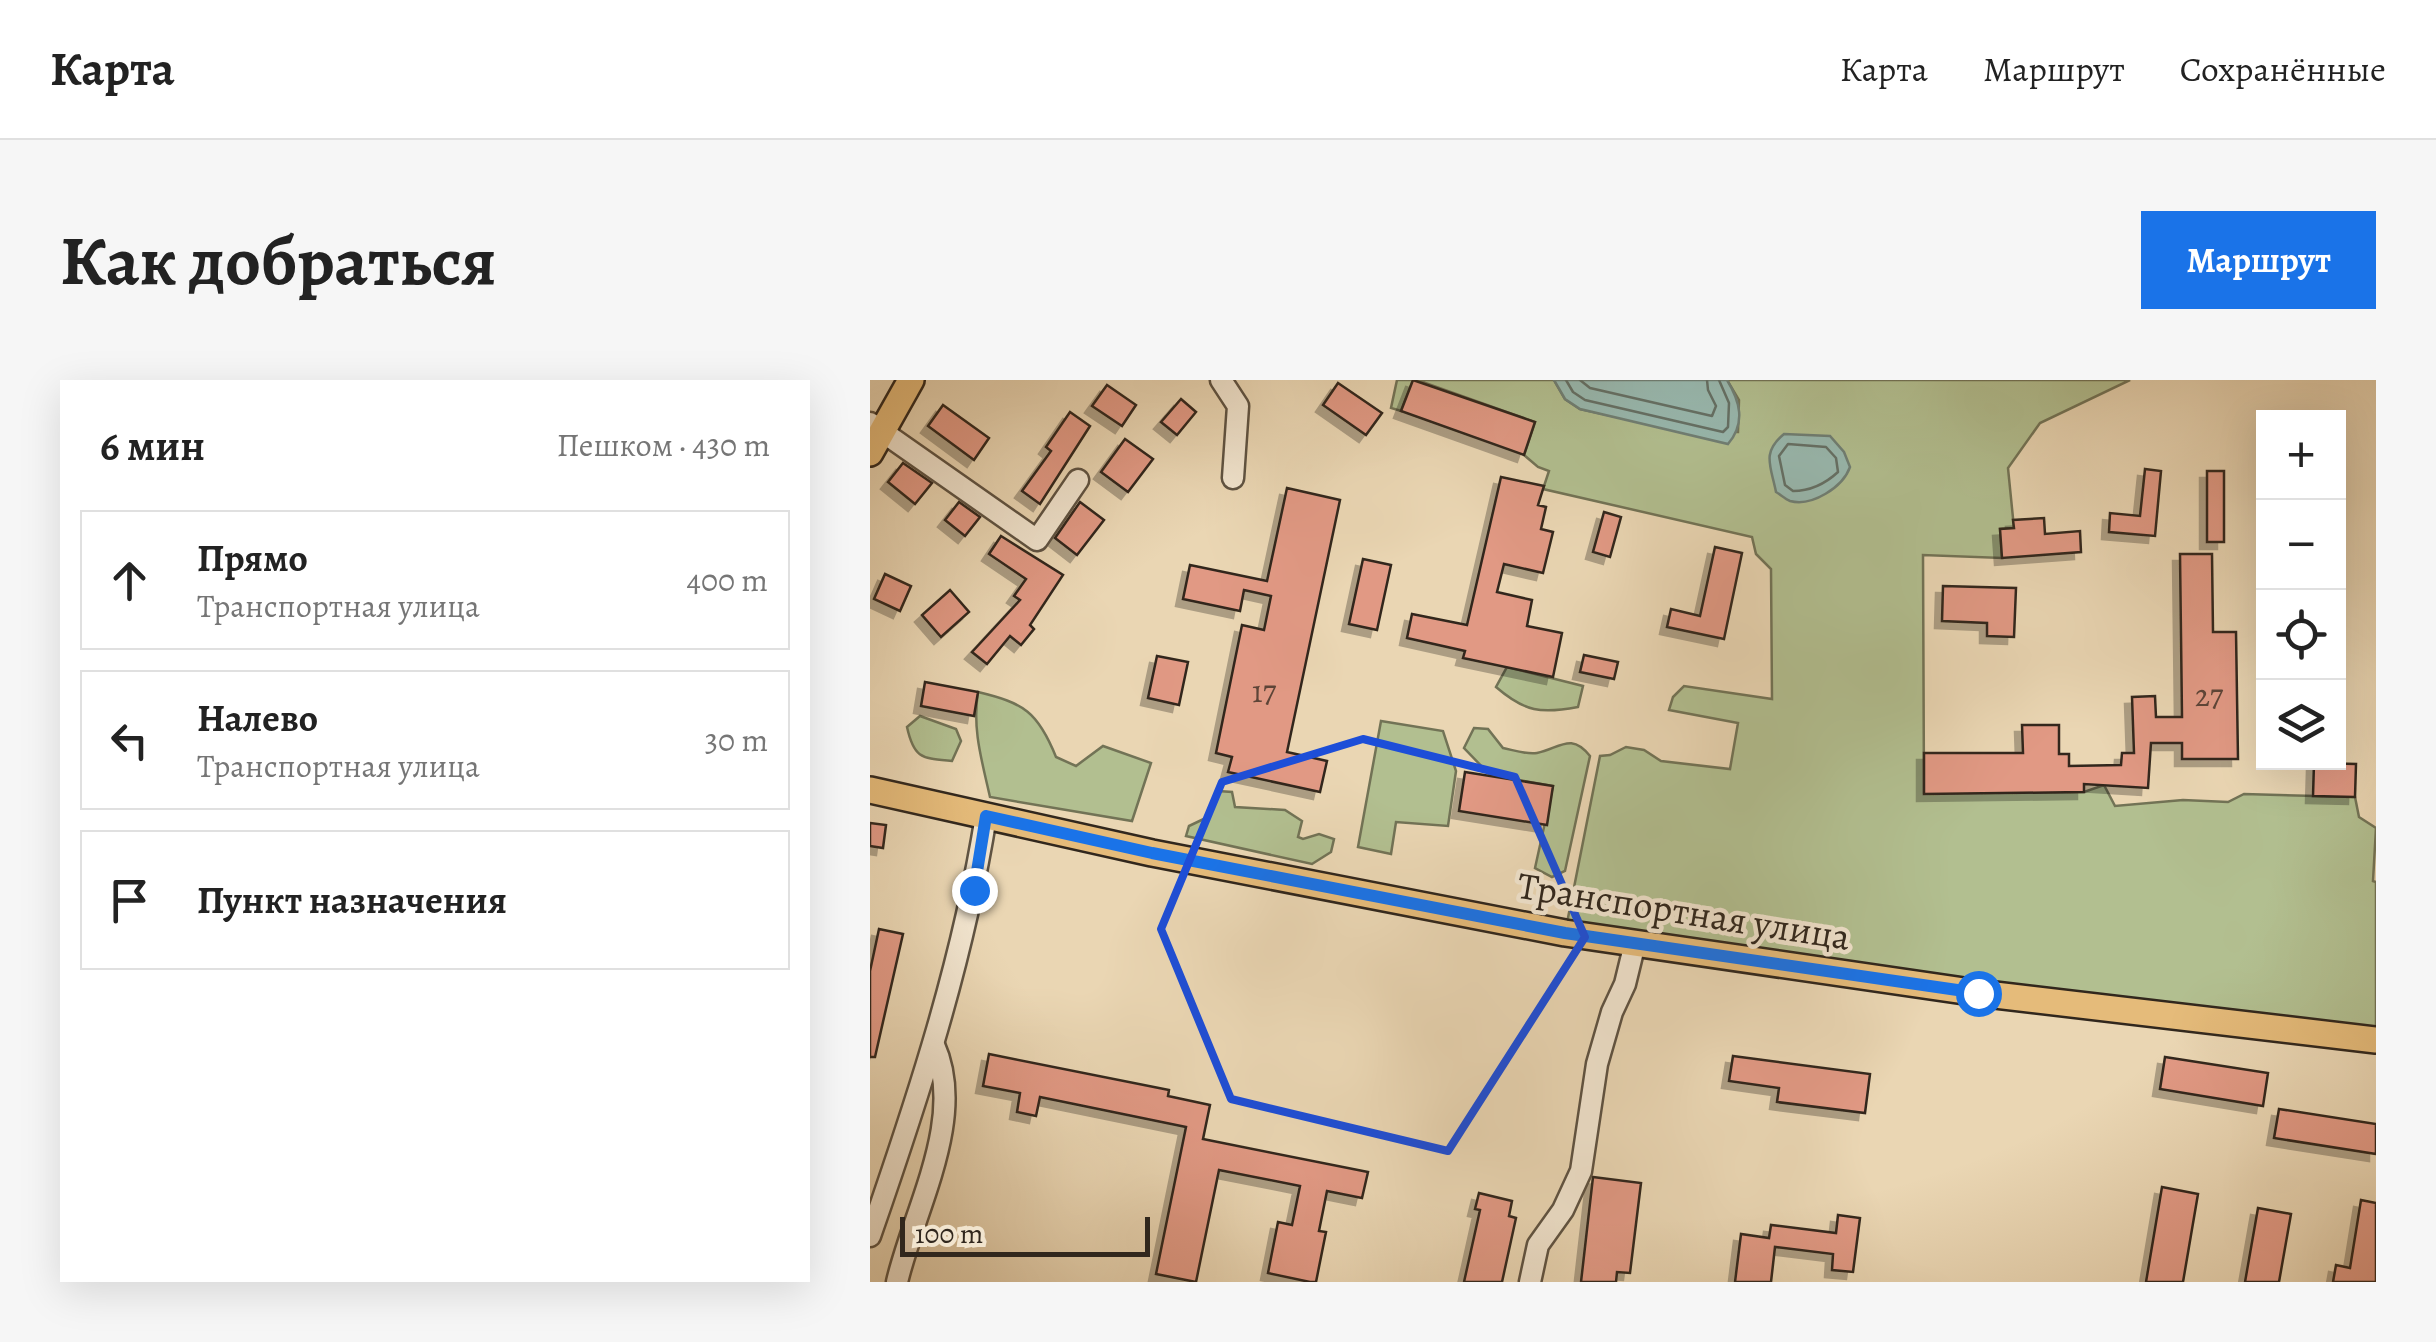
<!DOCTYPE html>
<html lang="ru">
<head>
<meta charset="utf-8">
<style>
	body { margin:0; font-family:Alegreya,serif; background:#f6f6f6; color:#222 }
	.controls { position:absolute; right:30px; top:30px; display:grid; overflow:hidden; border-radius:0px; box-shadow:0 10px 40px #0002 }
	.controls button { width:90px; height:90px; display:grid; place-items:center; padding:0; border:0; border-bottom:2px solid #e0e0e0; background:#fff; color:#222; font:50px sans-serif }
	.scale { position:absolute; left:30px; bottom:25px; width:250px; box-sizing:border-box; padding-left:10px; border:5px solid #31271d; border-top:0; font-size:28px; line-height:35px; white-space:nowrap; color:#31271d; -webkit-text-stroke:8px #f1e4ce; paint-order:stroke }
	.stop { position:absolute; width:30px; height:30px; margin:-22px; border:8px solid #1a73e8; border-radius:50%; background:#fff }
	.stop.end { background:#1a73e8; border-color:#fff; box-shadow:0 2px 10px #0008 }
	.list { margin:0; padding:0; list-style:none }
	h2 { display:flex; justify-content:space-between; align-items:center; height:130px; margin:0; padding:0 40px; font-size:42px }
	h2 small { font-size:32px; font-weight:400; color:#767676 }
	.list li { display:grid; grid-template-columns:65px 1fr auto; gap:30px; align-items:center; box-sizing:border-box; height:140px; margin:0 20px 20px; padding:0 20px; border:2px solid #e0e0e0; border-radius:0px }
	.list b { display:block; font-size:38px; white-space:nowrap }
	.list p { margin:0; font-size:32px; white-space:nowrap; color:#767676 }
	.list em { font-size:32px; font-style:normal; color:#767676 }
	.icon { flex:none; width:55px; height:55px; fill:none; stroke:currentColor; stroke-width:2; stroke-linecap:round; stroke-linejoin:round }
	.map { position:relative; flex:none; width:1506px; height:902px; overflow:hidden; border-radius:0px }
	header { display:flex; align-items:center; gap:60px; box-sizing:border-box; height:140px; padding:0 50px; background:#fff; border-bottom:2px solid #e0e0e0 }
	header strong { font-size:48px }
	nav { display:flex; gap:55px; margin-inline-start:auto; font-size:35px }
	.intro { display:flex; align-items:center; justify-content:space-between; box-sizing:border-box; height:240px; padding:0 60px }
	h1 { margin:0; font-size:70px }
	.button { padding:25px 45px; border-radius:0px; background:#1a73e8; color:#fff; font-size:35px; font-weight:700 }
	main { display:flex; gap:60px; padding:0 60px }
	aside { flex:1; background:#fff; border-radius:0px; box-shadow:0 10px 40px #0002 }
	.map>svg:first-child { display:block }
	.green { fill:#b2bf90; stroke:#727356; stroke-width:2.5 }
	.water { fill:#98b9b0; stroke:#6f7f75; stroke-width:2.5 }
	.lines { fill:none; stroke-linecap:round; stroke-linejoin:round }
	.shore { stroke:#647066; stroke-width:2.5 }
	.building { fill:#e19984; stroke:#31271d; stroke-width:2.5; filter:url(#shadow) }
	.minor-casing { stroke:#5f5342; stroke-width:25 }
	.major-casing { stroke:#31271d; stroke-width:30 }
	.minor { stroke:#f1e4ce; stroke-width:20 }
	.major { stroke:#e5bb7a; stroke-width:25 }
	.route { stroke:#1a73e8; stroke-width:12 }
	.marked { fill:none; stroke:#1d4ed8; stroke-width:8; stroke-linejoin:round }
	.labels { text-anchor:middle; stroke-width:9; stroke-linejoin:round; paint-order:stroke }
	.number-label { font-size:32px; fill:#5d4437 }
	.street-label { font-size:38px; fill:#31271d; stroke:#f1e4ce }
</style>
</head>
<body>
<header>
<strong>Карта</strong>
<nav><a>Карта</a><a>Маршрут</a><a>Сохранённые</a></nav>
</header>
<div class="intro"><h1>Как добраться</h1><a class="button">Маршрут</a></div>
<main>
<aside>
<h2>6 мин<small>Пешком · 430 m</small></h2>
<ul class="list">
<li><svg class="icon" aria-label="ahead" viewBox="0 0 24 24"><path d="M12 20V5M6 11l6-6 6 6"/></svg><div><b>Прямо</b><p>Транспортная улица</p></div><em>400 m</em></li>
<li><svg class="icon" aria-label="left" viewBox="0 0 24 24"><path d="M17 20v-9H6M10 6l-5 5 5 5"/></svg><div><b>Налево</b><p>Транспортная улица</p></div><em>30 m</em></li>
<li><svg class="icon" aria-label="arrive" viewBox="0 0 24 24"><path d="M6 21V4h12l-3 4 3 4H6"/></svg><div><b>Пункт назначения</b></div></li>
</ul>
</aside>
<div class="map">
<svg width="1506" height="902" viewBox="0 0 1506 902">
	<defs>
		<filter id="shadow"><feDropShadow dx="-7" dy="7" stdDeviation="0" flood-color="#0004"/></filter>
	</defs>
	<rect width="100%" height="100%" fill="#ead6b3"/>
	<filter id="stains"><feTurbulence type="fractalNoise" baseFrequency=".002" numOctaves="4"/><feColorMatrix values="0 0 0 0 .2 0 0 0 0 .09 0 0 0 0 .02 0 0 0 .5 -.17"/></filter>
	<radialGradient id="worn" r=".72"><stop offset=".6" stop-color="#630" stop-opacity="0"/><stop offset="1" stop-color="#630" stop-opacity=".3"/></radialGradient>
	<g class="green">
		<polygon points="527,0 543,0 531,31 521,28"/>
		<polygon points="547,0 684,0 695,19 710,29 811,51 868,52 869,20 857,0 1260,0 1170,43 1138,88 1144,148 1130,149 1132,178 1053,175 1054,413 1214,412 1234,405 1245,426 1313,420 1358,422 1374,414 1485,417 1489,437 1506,448 1503,501 1506,502 1506,660 695,553 730,376 740,375 756,367 774,370 791,381 860,389 868,343 799,330 803,317 814,306 902,319 901,189 886,174 882,157 673,109 679,91 668,87 654,75 665,42"/>
		<path d="M 637,287 L 713,306 L 708,327 C 671,334 655,332 626,307 Z"/>
		<path d="M 108,312 C 154,323 168,332 186,377 L 206,386 L 233,366 L 281,383 L 262,441 L 120,417 C 112,381 102,349 108,312 Z"/>
		<path d="M 50,336 L 86,349 L 91,361 L 82,381 C 52,378 44,379 37,347 Z"/>
		<polygon points="511,341 573,351 586,391 578,446 526,442 521,474 488,467"/>
		<path d="M 604,348 L 618,349 L 633,368 C 643,370 657,375 667,373 C 690,368 701,352 720,376 L 695,491 L 682,497 L 665,488 L 683,406 L 620,395 L 594,368 Z"/>
		<polygon points="348,411 362,412 365,427 415,430 432,441 428,457 433,459 449,454 464,459 461,472 442,484 316,456 319,446 340,436"/>
	</g>
	<g class="water">
		<path d="M 684,0 L 857,0 C 870,21 876,43 858,64 L 710,29 L 695,19 Z"/>
		<path d="M 914,54 L 960,56 L 974,72 L 980,87 C 973,107 942,127 920,121 C 915,119 911,115 906,112 C 901,86 891,73 914,54 Z"/>
	</g>
	<g class="lines">
		<g class="shore">
			<polyline points="696,0 703,12 715,20 853,52 858,47 859,23 849,0"/>
			<polyline points="710,0 720,8 842,36 846,26 838,10 837,0"/>
			<path d="M 918,64 L 956,67 L 966,78 L 968,92 C 955,104 940,111 923,111 L 915,105 L 909,76 Z"/>
		</g>
	</g>
	<g class="building">
		<polygon points="543,0 665,42 654,75 531,31"/>
		<polygon points="468,3 512,33 496,55 453,25"/>
		<polygon points="237,5 266,25 252,46 222,26"/>
		<polygon points="311,19 326,32 307,55 291,42"/>
		<polygon points="73,25 119,58 104,80 58,46"/>
		<polygon points="200,32 220,46 170,124 152,111 181,71 176,67"/>
		<polygon points="255,59 283,79 258,112 231,92"/>
		<polygon points="33,83 62,103 45,124 18,102"/>
		<polygon points="1275,89 1291,91 1285,156 1239,152 1240,133 1270,136"/>
		<rect x="1337" y="91" width="17" height="71"/>
		<polygon points="631,97 674,106 668,125 676,127 671,149 683,152 673,193 634,184 627,212 662,220 657,246 692,253 683,297 593,278 595,271 537,258 542,234 597,245"/>
		<polygon points="417,108 470,120 417,372 457,381 450,412 358,392 362,377 346,373 372,245 394,250 401,216 374,210 370,231 313,219 320,185 397,201"/>
		<polygon points="89,122 110,137 95,156 75,140"/>
		<polygon points="210,122 234,140 207,175 185,158"/>
		<polygon points="734,132 751,137 740,177 723,172"/>
		<polygon points="1174,138 1175,154 1210,151 1211,172 1132,178 1130,149 1144,148 1143,140"/>
		<polygon points="131,156 193,195 160,245 164,249 151,265 140,256 117,284 102,272 150,220 144,216 156,199 119,174"/>
		<polygon points="845,167 872,173 854,259 797,247 801,229 830,236"/>
		<polygon points="1310,174 1342,174 1343,252 1366,252 1368,379 1312,379 1312,363 1281,363 1278,408 1214,404 1214,412 1054,414 1054,373 1153,373 1152,345 1189,345 1189,374 1199,374 1199,386 1251,385 1252,373 1264,373 1262,317 1285,316 1286,337 1312,337"/>
		<polygon points="493,179 521,185 507,250 479,244"/>
		<polygon points="15,194 41,206 30,231 4,219"/>
		<polygon points="1073,206 1146,208 1144,257 1117,256 1117,243 1072,241"/>
		<polygon points="80,210 99,232 71,257 52,235"/>
		<polygon points="714,275 748,282 744,299 710,292"/>
		<polygon points="287,276 318,282 309,325 278,318"/>
		<polygon points="55,302 108,312 104,336 51,326"/>
		<polygon points="1444,383 1486,384 1485,417 1443,416"/>
		<polygon points="595,392 683,406 677,445 589,431"/>
		<polygon points="0,443 16,445 13,468 0,466"/>
		<polygon points="9,549 33,554 5,677 0,677 0,591"/>
		<polygon points="119,674 299,710 298,716 340,725 333,759 498,792 492,818 457,811 449,851 456,852 446,902 440,902 398,893 408,842 422,845 430,806 349,790 326,902 286,894 316,747 170,717 166,736 147,732 150,713 113,706"/>
		<polygon points="863,676 1000,694 995,733 907,722 909,708 859,701"/>
		<polygon points="1295,677 1398,693 1393,726 1290,709"/>
		<polygon points="1409,729 1506,744 1506,774 1404,758"/>
		<polygon points="723,797 771,803 760,893 747,892 746,902 711,902"/>
		<polygon points="1292,807 1328,814 1313,902 1276,902"/>
		<polygon points="609,813 642,821 639,836 646,838 632,902 594,902 610,830 605,829"/>
		<polygon points="1491,820 1506,823 1506,902 1463,902 1466,885 1480,888"/>
		<polygon points="1388,828 1421,834 1409,902 1375,902"/>
		<polygon points="968,835 990,838 983,892 962,890 963,874 905,867 901,902 865,902 871,854 899,858 901,845 966,853"/>
	</g>
	<g class="lines">
		<g class="minor-casing">
			<g id="minor">
				<polyline points="351,0 368,26 363,98"/>
				<polyline points="0,43 167,160 208,100"/>
				<path d="M 0,856 C 48,718 93,581 116,436"/>
				<path d="M 27,902 C 44,829 97,738 64,665"/>
				<polyline points="660,902 668,865 693,830 711,791 727,684 742,632 755,604 765,563"/>
			</g>
		</g>
		<g class="major-casing">
			<g id="major">
				<polyline points="0,73 41,0"/>
				<polyline points="0,410 282,473 695,553 1108,613 1506,660"/>
			</g>
		</g>
		<use href="#minor" class="minor"/>
		<use href="#major" class="major"/>
	</g>
	<g class="lines">
		<polyline class="route" points="104,510 116,436 282,473 695,553 1108,613"/>
	</g>
	<path class="marked" d="M 493,359 L 645,397 L 715,557 L 578,771 L 361,719 L 291,549 L 352,402 Z"/>
	<g class="labels">
		<g class="number-label">
			<text x="394" y="322">17</text>
			<text x="1339" y="326">27</text>
		</g>
		<g class="street-label">
			<text transform="translate(814 531) rotate(9)" y="13">Транспортная улица</text>
		</g>
	</g>
	<rect width="100%" height="100%" filter="url(#stains)"/>
	<rect width="100%" height="100%" fill="url(#worn)"/>
</svg>
<div class="controls">
<button>+</button>
<button>−</button>
<button><svg class="icon" aria-label="locate" viewBox="0 0 24 24"><circle cx="12" cy="12" r="6"/><path d="M12 2v4M12 18v4M2 12h4M18 12h4"/></svg></button>
<button><svg class="icon" aria-label="layers" viewBox="0 0 24 24"><path d="M12 4l9 5-9 5-9-5zM3 14l9 5 9-5"/></svg></button>
</div>
<div class="scale">100 m</div>
<div class="stop" style="left:1108px;top:613px"></div>
<div class="stop end" style="left:104px;top:510px"></div>
</div>
</main>
</body>
</html>
